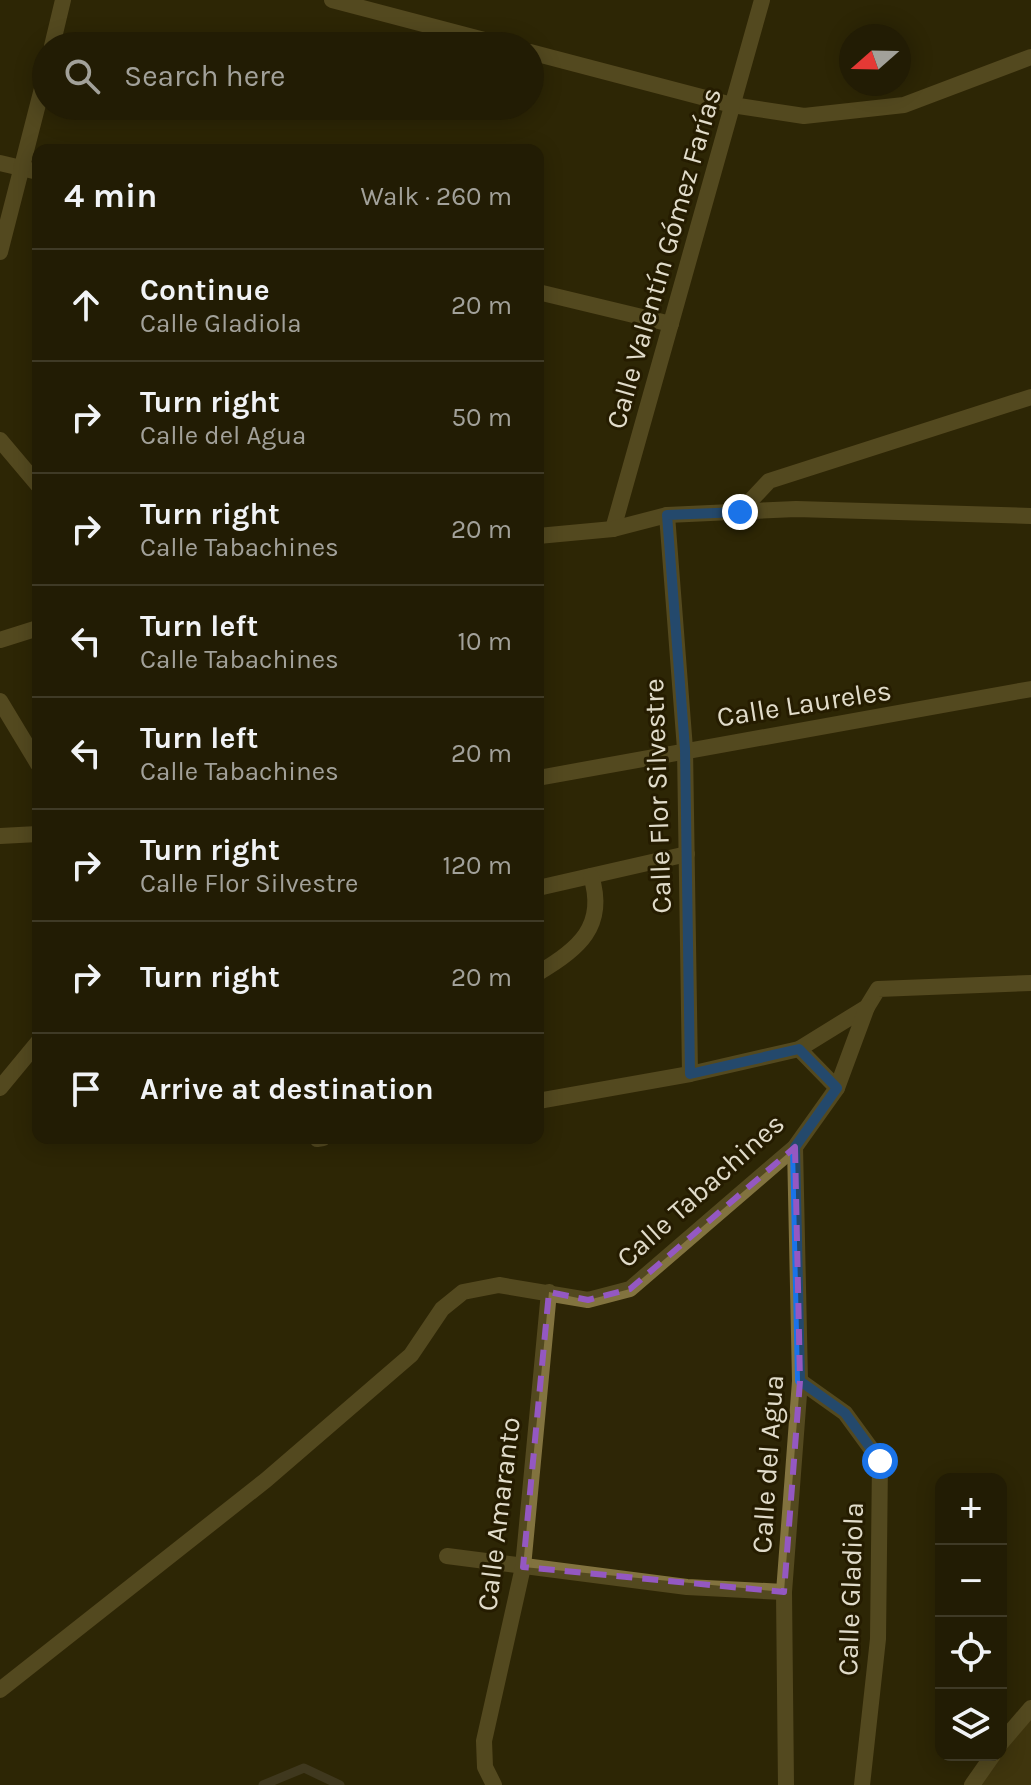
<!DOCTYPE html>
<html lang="en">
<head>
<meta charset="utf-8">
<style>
	body { margin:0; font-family:Karla,sans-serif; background:#2a250e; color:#f1f3f6 }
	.controls { position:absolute; right:24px; bottom:24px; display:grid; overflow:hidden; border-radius:16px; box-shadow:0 4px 20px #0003 }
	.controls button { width:72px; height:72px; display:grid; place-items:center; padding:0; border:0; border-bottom:2px solid #3f3a26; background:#221c04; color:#f1f3f6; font:40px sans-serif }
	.compass { position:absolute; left:839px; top:24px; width:72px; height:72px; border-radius:50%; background:#221c04; box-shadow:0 4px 20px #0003; rotate:250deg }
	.stop { position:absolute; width:24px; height:24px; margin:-18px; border:6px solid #1a73e8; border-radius:50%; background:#fff }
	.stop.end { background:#1a73e8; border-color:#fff; box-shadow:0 2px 8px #0008 }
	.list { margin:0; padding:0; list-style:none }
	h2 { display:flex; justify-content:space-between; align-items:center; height:104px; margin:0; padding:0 32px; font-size:34px }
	h2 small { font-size:26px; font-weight:400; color:#a2a19a }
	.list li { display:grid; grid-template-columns:52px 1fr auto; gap:24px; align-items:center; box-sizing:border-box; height:112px; padding:0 32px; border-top:2px solid #3f3a26 }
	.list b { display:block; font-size:30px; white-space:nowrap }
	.list p { margin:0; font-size:26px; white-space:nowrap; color:#a2a19a }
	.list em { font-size:26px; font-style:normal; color:#a2a19a }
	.icon { flex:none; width:44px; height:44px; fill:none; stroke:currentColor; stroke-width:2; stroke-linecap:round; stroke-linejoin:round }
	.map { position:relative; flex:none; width:1031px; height:1785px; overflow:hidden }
	.search { position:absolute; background:#221c04; box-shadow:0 4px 20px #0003; left:32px; top:32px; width:512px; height:88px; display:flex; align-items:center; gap:20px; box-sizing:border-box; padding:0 28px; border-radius:44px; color:#a2a19a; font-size:30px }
	.panel { position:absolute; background:#221c04; box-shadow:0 4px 20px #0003; left:32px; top:144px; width:512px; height:1000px; border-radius:16px }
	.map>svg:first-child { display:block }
	.green { fill:#544717 }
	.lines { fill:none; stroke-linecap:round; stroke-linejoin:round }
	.stream { stroke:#544e3d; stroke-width:9 }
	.minor { stroke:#82733f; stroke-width:16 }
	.route { stroke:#1a73e8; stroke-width:10 }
	.marked { fill:none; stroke:#9458c2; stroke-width:6; stroke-dasharray:16 10; stroke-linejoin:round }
	.labels { text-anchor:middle; stroke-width:6; stroke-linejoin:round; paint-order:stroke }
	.street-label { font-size:28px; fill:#e1dcca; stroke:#251c00 }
</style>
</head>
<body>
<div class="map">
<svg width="1031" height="1785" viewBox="0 0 1031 1785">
	<rect width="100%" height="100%" fill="#2e2606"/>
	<polygon class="green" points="1031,1708 1031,1785 972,1785 993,1755 1001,1755 1001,1743"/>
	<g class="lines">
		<polyline class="stream" points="263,1785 304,1768 340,1785"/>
		<g class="minor">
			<polyline points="332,0 507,46"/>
			<polyline points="52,46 63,0"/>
			<polyline points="530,52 732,105 804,116 904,105 1031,57"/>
			<polyline points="0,163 38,172"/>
			<polyline points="0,252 46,73"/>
			<polyline points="538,292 671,324"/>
			<polyline points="0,440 38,485"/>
			<polyline points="740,512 769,481 1031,397"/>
			<polyline points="667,515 685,749 690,1074"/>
			<polyline points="613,529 762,0"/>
			<polyline points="538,536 613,529 667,515 796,509 1031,516"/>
			<polyline points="0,640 38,628"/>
			<polyline points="0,701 38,764"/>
			<polyline points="538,778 1031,689"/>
			<polyline points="0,836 38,834"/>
			<polyline points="538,888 687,854"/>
			<path d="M 538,973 C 578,950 607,926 591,876"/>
			<polyline points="799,1049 837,1088"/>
			<polyline points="0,1088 38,1042"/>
			<polyline points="538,1101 690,1074 799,1049 867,1007 878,989 1031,983"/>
			<polyline points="317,1139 323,1138"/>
			<polyline points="800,1381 845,1413 880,1461 878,1639 862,1785"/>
			<polyline points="447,1556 687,1587 784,1592"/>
			<polyline points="0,1690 266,1480 411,1355 442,1309 463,1292 499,1285 588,1300 630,1289 795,1147 837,1088 867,1007"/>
			<polyline points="1001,1743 1031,1708"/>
			<polyline points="494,1785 485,1767 484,1741 523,1567 549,1292"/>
			<polyline points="786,1785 784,1592 800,1381 795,1147"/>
			<polyline points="972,1785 993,1755"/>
		</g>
	</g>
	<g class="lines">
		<polyline class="route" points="740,512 667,515 685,749 690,1074 799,1049 837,1088 795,1147 800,1381 845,1413 880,1461"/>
	</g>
	<path d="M0 0H1031V1785H0ZM 795,1147 L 800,1381 L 784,1592 L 523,1567 L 549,1292 L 588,1300 L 630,1289 Z" fill="#2e2606" fill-opacity=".55" fill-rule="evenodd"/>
	<path class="marked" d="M 795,1147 L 800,1381 L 784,1592 L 523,1567 L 549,1292 L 588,1300 L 630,1289 Z"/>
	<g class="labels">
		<g class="street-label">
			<text transform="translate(663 258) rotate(-74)" y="10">Calle Valentín Gómez Farías</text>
			<text transform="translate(804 703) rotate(-9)" y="10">Calle Laureles</text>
			<text transform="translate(657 796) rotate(-92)" y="10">Calle Flor Silvestre</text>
			<text transform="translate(700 1190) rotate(-42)" y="10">Calle Tabachines</text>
			<text transform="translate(767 1464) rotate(-86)" y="10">Calle del Agua</text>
			<text transform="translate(498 1514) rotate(-83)" y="10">Calle Amaranto</text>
			<text transform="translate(850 1589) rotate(-88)" y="10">Calle Gladiola</text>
		</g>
	</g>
</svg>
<div class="controls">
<button>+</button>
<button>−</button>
<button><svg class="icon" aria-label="locate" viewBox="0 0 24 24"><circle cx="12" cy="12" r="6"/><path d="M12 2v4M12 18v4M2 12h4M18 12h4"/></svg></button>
<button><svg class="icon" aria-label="layers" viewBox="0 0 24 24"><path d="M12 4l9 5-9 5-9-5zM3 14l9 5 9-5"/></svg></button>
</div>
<svg class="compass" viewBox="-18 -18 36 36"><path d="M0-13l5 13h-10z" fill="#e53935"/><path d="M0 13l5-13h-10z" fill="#a2a19a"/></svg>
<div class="stop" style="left:880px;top:1461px"></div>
<div class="stop end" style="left:740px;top:512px"></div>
<div class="search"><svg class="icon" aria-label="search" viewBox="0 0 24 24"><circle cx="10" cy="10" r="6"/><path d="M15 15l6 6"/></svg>Search here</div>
<section class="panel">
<h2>4 min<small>Walk · 260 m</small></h2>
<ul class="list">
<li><svg class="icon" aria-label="ahead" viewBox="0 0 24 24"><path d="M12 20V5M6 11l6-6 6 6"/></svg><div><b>Continue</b><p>Calle Gladiola</p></div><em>20 m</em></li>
<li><svg class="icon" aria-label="right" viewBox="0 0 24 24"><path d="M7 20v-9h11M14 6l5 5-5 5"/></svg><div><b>Turn right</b><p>Calle del Agua</p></div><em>50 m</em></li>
<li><svg class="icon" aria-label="right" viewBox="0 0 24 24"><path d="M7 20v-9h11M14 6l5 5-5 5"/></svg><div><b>Turn right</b><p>Calle Tabachines</p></div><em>20 m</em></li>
<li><svg class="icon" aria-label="left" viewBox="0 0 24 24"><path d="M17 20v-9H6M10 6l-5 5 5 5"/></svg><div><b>Turn left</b><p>Calle Tabachines</p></div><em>10 m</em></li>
<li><svg class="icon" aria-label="left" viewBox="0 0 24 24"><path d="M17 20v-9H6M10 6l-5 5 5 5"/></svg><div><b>Turn left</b><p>Calle Tabachines</p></div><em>20 m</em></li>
<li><svg class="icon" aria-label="right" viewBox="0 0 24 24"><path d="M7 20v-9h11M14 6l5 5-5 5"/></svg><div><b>Turn right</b><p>Calle Flor Silvestre</p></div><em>120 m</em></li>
<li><svg class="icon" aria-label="right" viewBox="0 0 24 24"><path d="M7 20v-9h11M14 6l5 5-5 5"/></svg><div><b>Turn right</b></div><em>20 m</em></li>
<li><svg class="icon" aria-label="arrive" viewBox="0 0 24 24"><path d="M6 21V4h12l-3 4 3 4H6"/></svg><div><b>Arrive at destination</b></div></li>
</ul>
</section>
</div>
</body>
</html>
